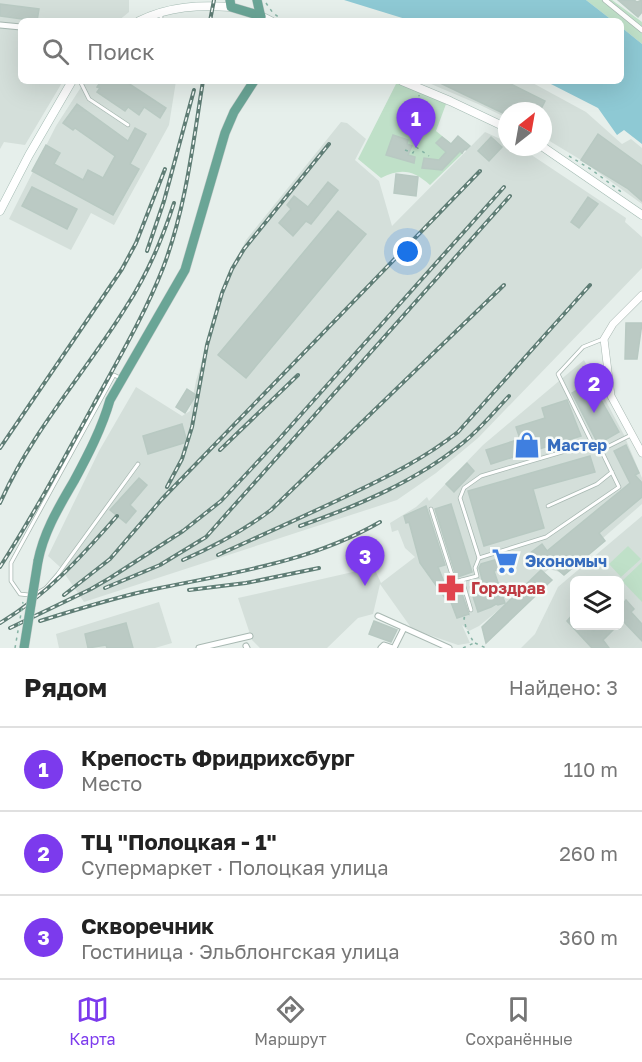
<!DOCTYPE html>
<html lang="ru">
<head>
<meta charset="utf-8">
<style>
	body { margin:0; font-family:"Golos Text",sans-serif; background:#f6f6f6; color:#222 }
	.controls { position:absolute; right:18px; bottom:18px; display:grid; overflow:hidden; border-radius:9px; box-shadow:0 6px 24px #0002 }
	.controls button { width:54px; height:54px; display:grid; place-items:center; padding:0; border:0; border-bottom:2px solid #e0e0e0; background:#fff; color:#222; font:30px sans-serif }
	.compass { position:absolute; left:498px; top:102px; width:54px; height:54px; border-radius:50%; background:#fff; box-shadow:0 6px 24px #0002; rotate:31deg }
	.you { position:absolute; left:408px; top:252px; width:21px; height:21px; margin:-15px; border:4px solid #fff; border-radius:50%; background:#1a73e8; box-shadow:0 0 0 9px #1a73e833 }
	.badge { display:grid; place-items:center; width:39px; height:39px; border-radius:50%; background:#7c3aed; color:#fff; font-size:20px; font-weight:700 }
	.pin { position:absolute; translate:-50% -50px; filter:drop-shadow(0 2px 3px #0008) }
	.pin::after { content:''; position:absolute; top:32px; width:21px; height:18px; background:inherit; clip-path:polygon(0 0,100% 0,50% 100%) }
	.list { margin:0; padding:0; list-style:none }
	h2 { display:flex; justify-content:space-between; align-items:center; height:78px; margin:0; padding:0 24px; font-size:26px }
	h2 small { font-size:20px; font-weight:400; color:#767676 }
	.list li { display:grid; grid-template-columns:39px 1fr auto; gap:18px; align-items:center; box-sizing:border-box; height:84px; padding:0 24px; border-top:2px solid #e0e0e0 }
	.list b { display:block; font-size:22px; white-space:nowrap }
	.list p { margin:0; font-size:20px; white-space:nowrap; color:#767676 }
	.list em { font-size:20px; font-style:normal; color:#767676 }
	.icon { flex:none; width:33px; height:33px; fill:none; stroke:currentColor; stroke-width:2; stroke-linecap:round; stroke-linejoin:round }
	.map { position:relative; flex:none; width:642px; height:648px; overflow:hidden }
	.search { position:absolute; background:#fff; box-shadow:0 6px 24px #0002; left:18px; right:18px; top:18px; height:66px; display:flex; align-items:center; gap:15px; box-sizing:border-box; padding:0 21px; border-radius:9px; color:#767676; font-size:22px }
	.sheet { height:330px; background:#fff }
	nav { display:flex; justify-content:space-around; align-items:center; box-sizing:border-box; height:84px; border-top:2px solid #e0e0e0; background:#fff; font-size:16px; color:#767676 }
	nav a { display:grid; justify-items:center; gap:3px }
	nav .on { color:#7c3aed }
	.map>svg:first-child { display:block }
	.built { fill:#d4dfda; fill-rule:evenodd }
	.green { fill:#bfe0c8 }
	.water { fill:#8ec9d4 }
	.building { fill:#bbcac4; stroke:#b8c9c2; stroke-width:1.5 }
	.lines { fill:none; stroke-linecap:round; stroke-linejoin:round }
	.service-casing { stroke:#a8b8b2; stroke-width:4.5 }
	.pedestrian-casing { stroke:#a8b8b2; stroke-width:6 }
	.minor-casing { stroke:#a8b8b2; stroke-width:7 }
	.tertiary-casing { stroke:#a8b8b2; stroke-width:8 }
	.secondary-casing { stroke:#a4bbb3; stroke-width:9 }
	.primary-casing { stroke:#c2cac8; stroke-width:10 }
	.path { stroke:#86b3a5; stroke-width:1.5; stroke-dasharray:3 4.5; stroke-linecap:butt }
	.service { stroke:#fff; stroke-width:3 }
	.pedestrian { stroke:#fff; stroke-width:4.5 }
	.minor { stroke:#fff; stroke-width:5 }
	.tertiary { stroke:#fff; stroke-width:7 }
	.secondary { stroke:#fff; stroke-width:8 }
	.primary { stroke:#6aa596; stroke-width:9 }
	.rail-casing { stroke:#5f7d75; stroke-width:4 }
	.rail { stroke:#f7fbf9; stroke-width:1.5; stroke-dasharray:4.5; stroke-linecap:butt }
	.primary-bridge-casing { stroke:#c2cac8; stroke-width:10; stroke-linecap:butt }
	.path-bridge { stroke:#86b3a5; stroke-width:1.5; stroke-dasharray:3 4.5; stroke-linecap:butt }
	.primary-bridge { stroke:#6aa596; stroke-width:9 }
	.labels { text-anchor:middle; stroke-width:5; stroke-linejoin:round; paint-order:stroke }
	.shop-label { font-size:16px; font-weight:bold; fill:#366cbe; stroke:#f7fbf9; text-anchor:start }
	.health-label { font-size:16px; font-weight:bold; fill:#be3a42; stroke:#f7fbf9; text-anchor:start }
</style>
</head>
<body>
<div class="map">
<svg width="642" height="648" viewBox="0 0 642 648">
	<rect width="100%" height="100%" fill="#e6efeb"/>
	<g class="built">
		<polygon points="0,0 129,0 129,12 118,21 21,21 21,81 63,81 25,145 4,142 0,149"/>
		<polygon points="85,81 176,81 169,125 114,225 91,213 71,250 9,219 56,126"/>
		<polygon points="424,81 529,81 586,112 622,144 631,139 642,148 642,204 581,160 543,137 543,111 507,111 507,118 478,104"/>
		<polygon points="341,122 347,123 366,139 355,160 379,181 392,226 485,132 507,142 507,147 517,147 527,152 626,218 625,222 642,237 642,268 478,438 436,473 397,500 84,602 60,567 48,556 99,451 136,387 182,416 190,411 196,381 224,286 246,240"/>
		<polygon points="584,360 624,435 642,478 642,504 563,573 549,569 479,626 469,631 462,625 470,643 458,645 412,629 380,584 373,614 358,618 327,648 260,648 252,640 238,598 366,569 376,572 381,583 415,557 405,548 398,530 392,532 390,523 416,507 427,497 429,501 483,445"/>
		<path d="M 642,516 L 642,648 L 521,648 L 535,634 L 558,587 ZM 574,580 L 620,580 L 620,626 L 574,626 Z"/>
		<polygon points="159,602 172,643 155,648 59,648 56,634"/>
	</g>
	<g class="green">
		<polygon points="586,0 612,0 642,22 642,44 621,27 621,21 613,21"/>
		<path d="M 397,82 L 446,104 L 436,131 L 463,153 L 430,185 C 413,170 401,168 381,178 L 358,159 Z"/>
		<polygon points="628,546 641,559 621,577 609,564"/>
		<polygon points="642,562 642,602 622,581"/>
	</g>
	<g class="water">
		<polygon points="344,0 586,0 613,21 412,21"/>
		<polygon points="621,27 642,44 642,144 624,130 617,135 598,108 545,81 621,81"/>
	</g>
	<g class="building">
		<polygon points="618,0 634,0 637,2 642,0 642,12 638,17"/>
		<polygon points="0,4 39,9 37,21 0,16"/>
		<polygon points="101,81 125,81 166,108 160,118 144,107 139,115 128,107 125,111 97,92 100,88 97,87"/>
		<polygon points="436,81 505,81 545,101 540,111 507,111 507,115"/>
		<polygon points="77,104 128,141 135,128 146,134 130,164 139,169 113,215 32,171 46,145 60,153 54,164 83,180 88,170 103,178 115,156 75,128 73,130 63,123"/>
		<polygon points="598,134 642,166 642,201 627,188 581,160"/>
		<polygon points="393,135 408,140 407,144 412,146 408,155 415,157 414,163 386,155"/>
		<polygon points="458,136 470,146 466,150 465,149 462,153 460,151 442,170 422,168 424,158 439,160 446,152 436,143 442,137 451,144"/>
		<polygon points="491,137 502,147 489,161 478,151"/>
		<polygon points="396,174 418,177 416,196 394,193"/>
		<polygon points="328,182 338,190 311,224 306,221 293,236 279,223 291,209 287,205 294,196 308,207"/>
		<polygon points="32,187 77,209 67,229 22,206"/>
		<polygon points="588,197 598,204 579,228 571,222"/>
		<polygon points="338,211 366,234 246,378 218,355"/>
		<polygon points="626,323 642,323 637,359 625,359"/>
		<polygon points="591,382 619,432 598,444 572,393"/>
		<polygon points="187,389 196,395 185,413 176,407"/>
		<polygon points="567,400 581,436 491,464 486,450 520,439 516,427 545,418 542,408"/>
		<polygon points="182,424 187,442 148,454 143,436"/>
		<polygon points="626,445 639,473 635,475 642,483 642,497 599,533 605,541 564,575 557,569 560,567 553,558 540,569 529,554 542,544 547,551 630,483 614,451"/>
		<polygon points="590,456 595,472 533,489 544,528 484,546 468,491"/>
		<polygon points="467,463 474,471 454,492 446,484"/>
		<polygon points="139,478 147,485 130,505 136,511 126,523 110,510"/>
		<polygon points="451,504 472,572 458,577 456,576 435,509"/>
		<polygon points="426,506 445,565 438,567 446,587 455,584 459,585 469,614 457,618 449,597 445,598 420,563 409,522 406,523 404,516"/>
		<polygon points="505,557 508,567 494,571 505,603 498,605 496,604 491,607 478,612 470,587 483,583 479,568 481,564"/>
		<polygon points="541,570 552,580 486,643 482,627"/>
		<polygon points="620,600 623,604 626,600 634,609 631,612 642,624 642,641 622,620 620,623"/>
		<polygon points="574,613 574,626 588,626 594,631 599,626 617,626 603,640 609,648 592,648 567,621"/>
		<polygon points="374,621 397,630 391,642 369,634"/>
		<polygon points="126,623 133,648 107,648 106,645 88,648 85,634"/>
	</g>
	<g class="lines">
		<g class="service-casing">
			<g id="service">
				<polyline points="161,21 161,13"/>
				<polyline points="80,81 89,99 128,125"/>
				<polyline points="594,447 558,374 583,347 603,339"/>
				<polyline points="548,506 597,484 612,472"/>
				<polyline points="431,509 453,578 458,581 477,576 475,568 479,558 546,537 619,487 601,450 631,435"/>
				<polyline points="479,558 460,498 464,488 481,476 586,445 601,450"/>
				<polyline points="462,580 471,610"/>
				<polyline points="36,594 46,588 58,574 138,464"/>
				<polyline points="29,595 20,594 11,581 11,563 114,375 120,378"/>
			</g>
		</g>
		<g class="pedestrian-casing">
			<polyline id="pedestrian" points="605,0 642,30"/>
		</g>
		<g class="minor-casing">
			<g id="minor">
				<polyline points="0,25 21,27"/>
				<polyline points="378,616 449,648"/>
				<polyline points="246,646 247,648"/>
				<polyline points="199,648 250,636"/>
				<polyline points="381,648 384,645 393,648"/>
				<polyline points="394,648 404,628"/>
			</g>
		</g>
		<g class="tertiary-casing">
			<polyline id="tertiary" points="642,295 613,324 604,339 611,396 642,453"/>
		</g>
		<g class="secondary-casing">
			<g id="secondary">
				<polyline points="261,16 271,21"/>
				<path d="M 139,21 C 169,6 199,5 231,7"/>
				<polyline points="402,81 450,101 507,128"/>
				<polyline points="543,147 642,215"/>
				<polyline points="0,211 29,155 72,81"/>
			</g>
		</g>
		<g class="primary-casing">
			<g id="primary">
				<polyline points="230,0 231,7 261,16"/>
				<polyline points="257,0 261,18"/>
				<path d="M 38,561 C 44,531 59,507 74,481 C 88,455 102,428 110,400 L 185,270 L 225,133 L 234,112 L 254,81"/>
			</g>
		</g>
		<g class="path">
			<polyline points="266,3 273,13 284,21"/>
			<polyline points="416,147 429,156"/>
			<polyline points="405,150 413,153 423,130 419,95"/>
			<polyline points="569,156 592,170 624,194"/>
			<polyline points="475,643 486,648"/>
			<polyline points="463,648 474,643 466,628 464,618 469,615"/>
		</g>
		<use href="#service" class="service"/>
		<use href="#pedestrian" class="pedestrian"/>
		<use href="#minor" class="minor"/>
		<use href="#tertiary" class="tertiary"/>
		<use href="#secondary" class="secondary"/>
		<use href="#primary" class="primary"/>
		<g class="rail-casing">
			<g id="rail">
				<polyline points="210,21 214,0"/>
				<polyline points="147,251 164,201 194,90"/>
				<polyline points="0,448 122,269 136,243 165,169"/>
				<polyline points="220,450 298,375"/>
				<polyline points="167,487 182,459 192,427 207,345 222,293 232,269 244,249 329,144"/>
				<path d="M 0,503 C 32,431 85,373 126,307 C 147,275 162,240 174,203"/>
				<path d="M 300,526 C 357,506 417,481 464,442 C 480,429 494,412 509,396"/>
				<path d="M 218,555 C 262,535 307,515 351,494 C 389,476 425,458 458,432 L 590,285"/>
				<path d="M 183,560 C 215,546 243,531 271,510 L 504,285"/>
				<path d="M 0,567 C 34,514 65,457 95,402 C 119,358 145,314 163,268 C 186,208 193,143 203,81"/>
				<polyline points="105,588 160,565 206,537 510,196"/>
				<polyline points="189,590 246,583 319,568"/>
				<polyline points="64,595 110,559 162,499 480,171"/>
				<path d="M 40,621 C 78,609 116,597 155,589 C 232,573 311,562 380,522"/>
				<path d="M 0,623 C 48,594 80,558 117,516"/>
				<polyline points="10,628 91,589 110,578 183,531 221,501 280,438 504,187"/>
			</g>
		</g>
		<use href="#rail" class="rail"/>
		<g class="primary-bridge-casing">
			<polyline id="primary-bridge" points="24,648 38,561"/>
		</g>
		<polyline class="path-bridge" points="15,648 23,602"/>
		<use href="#primary-bridge" class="primary-bridge"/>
	</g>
	<defs>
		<g id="shop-bare" transform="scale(2.07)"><path d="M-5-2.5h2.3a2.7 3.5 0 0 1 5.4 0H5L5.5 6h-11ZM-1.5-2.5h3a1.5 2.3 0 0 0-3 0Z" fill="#3f7fe0" stroke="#f7fbf9" stroke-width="2.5" paint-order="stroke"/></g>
		<g id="supermarket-bare" transform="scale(2.07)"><path d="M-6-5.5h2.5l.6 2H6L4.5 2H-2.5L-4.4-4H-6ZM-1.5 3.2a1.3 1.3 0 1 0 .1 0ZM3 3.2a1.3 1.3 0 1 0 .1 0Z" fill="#3f7fe0" stroke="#f7fbf9" stroke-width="2.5" paint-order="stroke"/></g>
		<g id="pharmacy-bare" transform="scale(2.07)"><path d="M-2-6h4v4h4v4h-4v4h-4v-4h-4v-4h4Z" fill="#e0444e" stroke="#f7fbf9" stroke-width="2.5" paint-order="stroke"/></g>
	</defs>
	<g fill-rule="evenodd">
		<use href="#shop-bare" x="527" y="445"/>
		<use href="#supermarket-bare" x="505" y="561"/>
		<use href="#pharmacy-bare" x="451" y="588"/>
	</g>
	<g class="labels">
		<g class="shop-label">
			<text x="547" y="451">Мастер</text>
			<text x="525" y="567">Экономыч</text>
		</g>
		<g class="health-label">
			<text x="471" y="594">Горздрав</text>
		</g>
	</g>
</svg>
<div class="controls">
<button><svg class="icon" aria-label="layers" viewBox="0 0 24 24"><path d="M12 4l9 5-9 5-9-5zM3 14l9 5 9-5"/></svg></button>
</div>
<svg class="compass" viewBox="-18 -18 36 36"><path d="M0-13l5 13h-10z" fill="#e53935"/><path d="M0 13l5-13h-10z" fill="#767676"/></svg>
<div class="you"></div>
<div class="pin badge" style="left:416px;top:148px">1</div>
<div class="pin badge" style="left:594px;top:413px">2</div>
<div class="pin badge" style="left:365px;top:586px">3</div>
<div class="search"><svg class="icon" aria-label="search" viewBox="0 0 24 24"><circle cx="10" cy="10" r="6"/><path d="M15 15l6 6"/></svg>Поиск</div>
</div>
<section class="sheet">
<h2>Рядом<small>Найдено: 3</small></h2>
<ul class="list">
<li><span class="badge">1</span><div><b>Крепость Фридрихсбург</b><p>Место</p></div><em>110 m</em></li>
<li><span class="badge">2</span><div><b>ТЦ &quot;Полоцкая - 1&quot;</b><p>Супермаркет · Полоцкая улица</p></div><em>260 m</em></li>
<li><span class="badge">3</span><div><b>Скворечник</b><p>Гостиница · Эльблонгская улица</p></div><em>360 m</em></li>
</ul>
</section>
<nav>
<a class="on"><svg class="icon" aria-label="map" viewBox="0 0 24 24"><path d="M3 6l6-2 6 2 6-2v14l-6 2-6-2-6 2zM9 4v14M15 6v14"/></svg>Карта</a>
<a><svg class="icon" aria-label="directions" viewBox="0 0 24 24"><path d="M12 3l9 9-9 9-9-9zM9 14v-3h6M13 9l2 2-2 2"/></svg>Маршрут</a>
<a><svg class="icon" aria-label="saved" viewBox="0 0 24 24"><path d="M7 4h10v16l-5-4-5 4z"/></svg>Сохранённые</a>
</nav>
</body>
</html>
